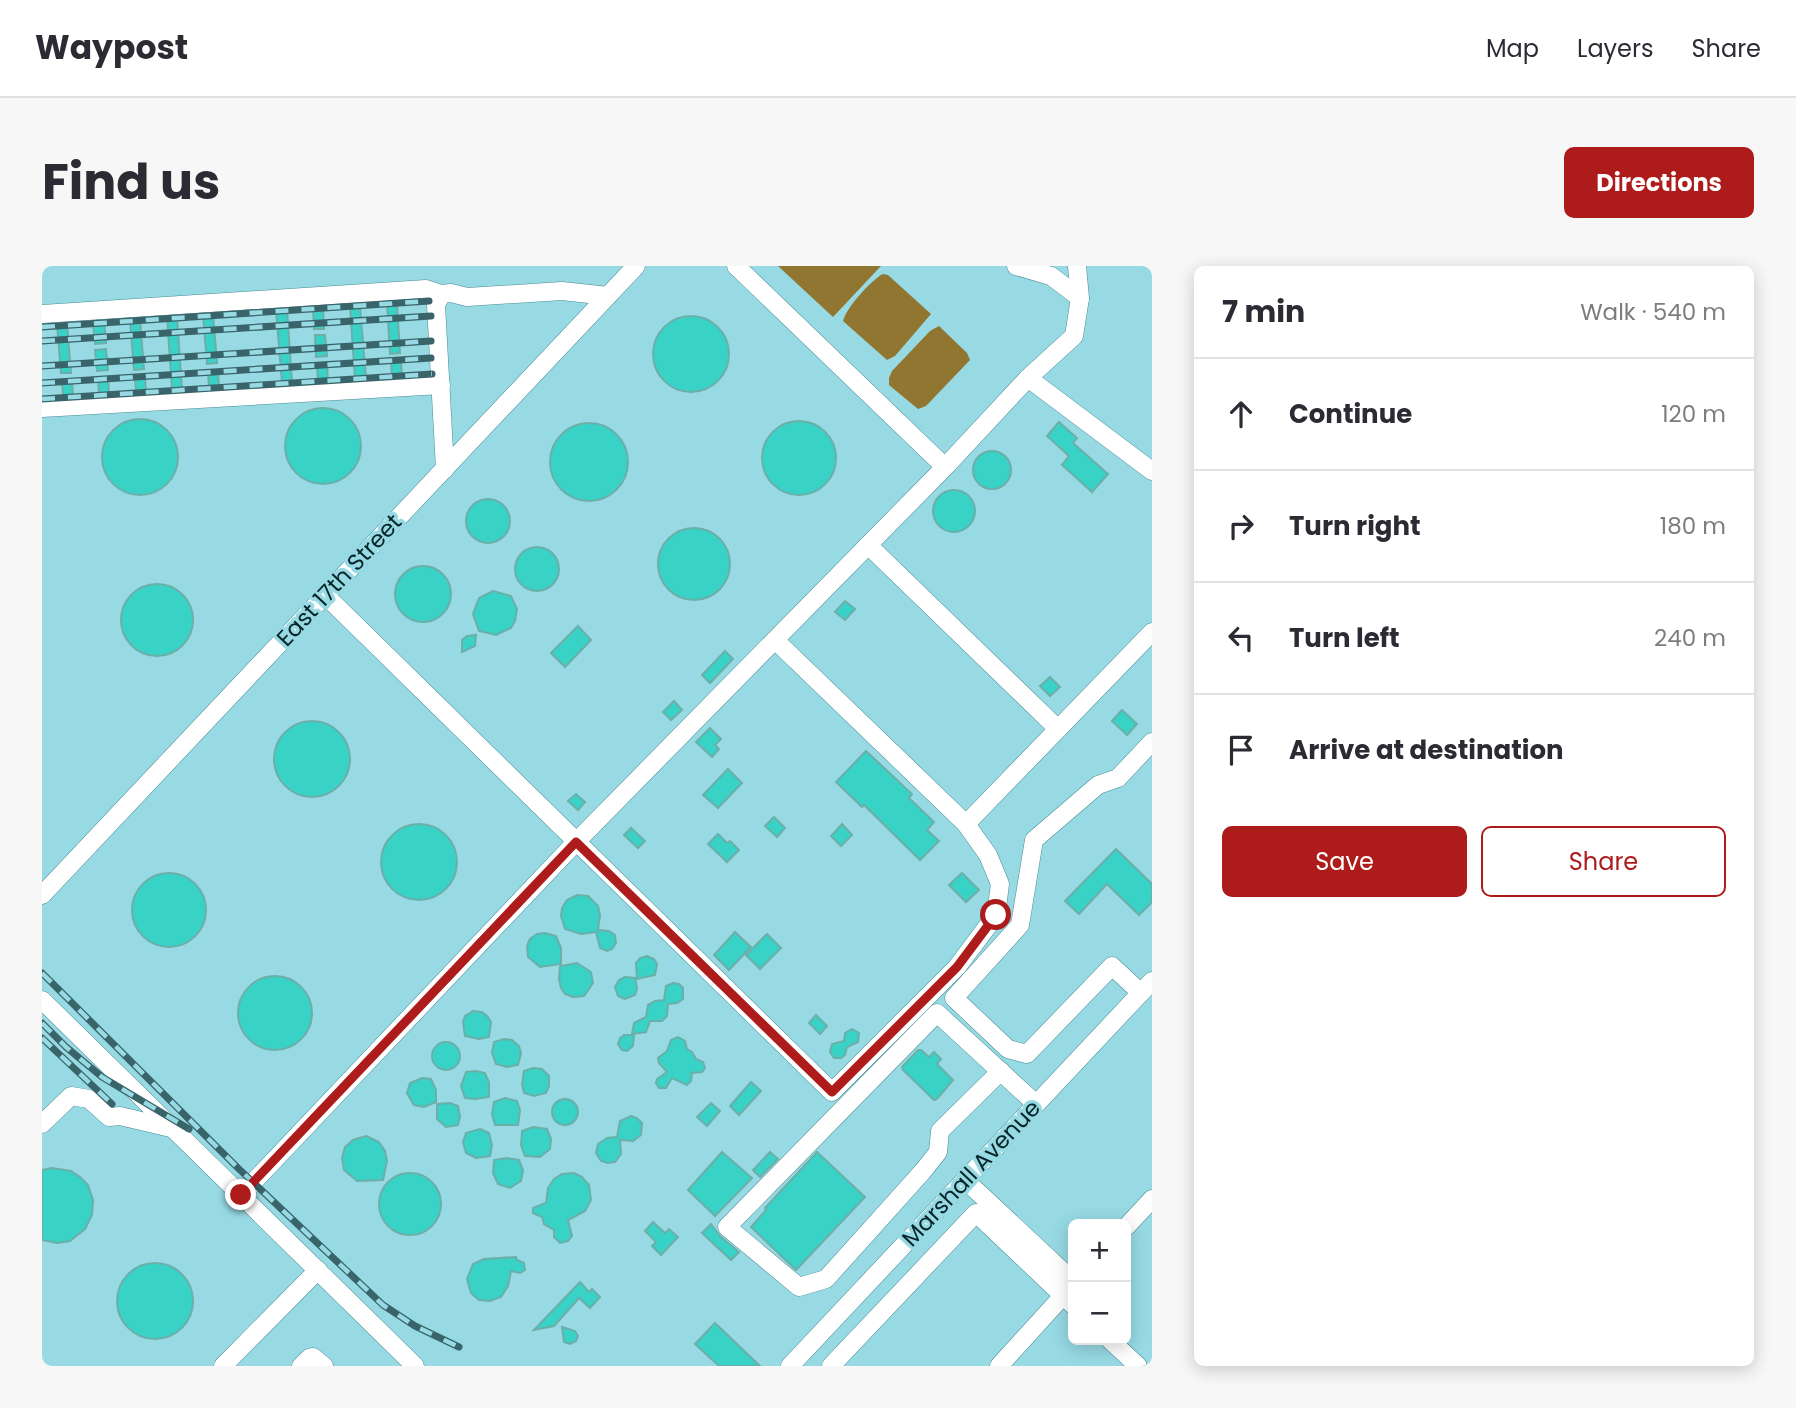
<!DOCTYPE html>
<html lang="en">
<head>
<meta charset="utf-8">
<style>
	body { margin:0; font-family:Poppins,sans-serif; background:#f7f7f7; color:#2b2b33 }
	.controls { position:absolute; right:21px; bottom:21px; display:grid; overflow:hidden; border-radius:10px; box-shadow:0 4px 18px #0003 }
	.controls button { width:63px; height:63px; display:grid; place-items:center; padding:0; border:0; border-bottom:2px solid #e1e1e2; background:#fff; color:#2b2b33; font:35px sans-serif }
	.stop { position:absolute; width:21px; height:21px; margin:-16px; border:5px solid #ad1b1b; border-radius:50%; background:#fff }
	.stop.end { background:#ad1b1b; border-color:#fff; box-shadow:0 2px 7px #0008 }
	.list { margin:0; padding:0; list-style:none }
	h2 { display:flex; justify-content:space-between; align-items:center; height:91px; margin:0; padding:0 28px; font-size:30px }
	h2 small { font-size:23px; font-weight:400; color:#7c7c81 }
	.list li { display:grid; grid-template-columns:46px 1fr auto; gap:21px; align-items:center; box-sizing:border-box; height:112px; padding:0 28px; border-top:2px solid #e1e1e2 }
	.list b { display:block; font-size:26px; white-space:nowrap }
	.list em { font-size:23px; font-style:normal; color:#7c7c81 }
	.actions { display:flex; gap:14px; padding:21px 28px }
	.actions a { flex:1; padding:16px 0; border:2px solid #ad1b1b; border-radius:10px; text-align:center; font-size:24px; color:#ad1b1b }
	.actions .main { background:#ad1b1b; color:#fff }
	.icon { flex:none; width:38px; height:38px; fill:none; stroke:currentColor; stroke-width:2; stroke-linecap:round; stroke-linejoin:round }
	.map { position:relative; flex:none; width:1110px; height:1100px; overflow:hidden; border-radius:10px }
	header { display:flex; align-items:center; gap:42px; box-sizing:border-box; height:98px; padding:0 35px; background:#fff; border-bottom:2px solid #e1e1e2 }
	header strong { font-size:33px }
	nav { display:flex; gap:38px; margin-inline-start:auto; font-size:24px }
	.intro { display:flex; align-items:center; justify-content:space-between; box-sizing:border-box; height:168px; padding:0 42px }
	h1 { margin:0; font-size:49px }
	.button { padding:18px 32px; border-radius:10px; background:#ad1b1b; color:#fff; font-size:24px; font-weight:700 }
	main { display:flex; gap:42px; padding:0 42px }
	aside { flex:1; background:#fff; border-radius:10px; box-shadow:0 4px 18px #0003 }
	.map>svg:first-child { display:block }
	.water { fill:#917631 }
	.building { fill:#38d2c6; stroke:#6cafa8; stroke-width:2 }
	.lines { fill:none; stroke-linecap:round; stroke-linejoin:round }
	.minor-casing { stroke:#498c95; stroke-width:19 }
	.minor { stroke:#fff; stroke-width:18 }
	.rail-casing { stroke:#39646a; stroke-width:7 }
	.rail { stroke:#97dae4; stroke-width:4.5; stroke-dasharray:13; stroke-linecap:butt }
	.route { stroke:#ad1b1b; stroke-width:9 }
	.labels { text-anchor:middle; stroke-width:7; stroke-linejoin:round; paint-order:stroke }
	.street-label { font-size:23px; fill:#072428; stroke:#97dae4 }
</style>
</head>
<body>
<header>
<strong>Waypost</strong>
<nav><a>Map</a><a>Layers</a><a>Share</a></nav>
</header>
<div class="intro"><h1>Find us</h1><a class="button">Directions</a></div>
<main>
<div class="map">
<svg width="1110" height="1100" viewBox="0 0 1110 1100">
	<rect width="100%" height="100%" fill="#97dae4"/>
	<g class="water">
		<polygon points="736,0 839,0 791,51"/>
		<path d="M 841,8 L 846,9 L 889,48 L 853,90 L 845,94 L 801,55 C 804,42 829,14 841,8 Z"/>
		<polygon points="897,60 925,87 928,94 884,140 876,143 847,119 847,112 850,105 888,65"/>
	</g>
	<g class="building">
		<polygon points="345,38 355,38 358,87 348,88"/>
		<polygon points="318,40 324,112 313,113 308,41"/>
		<polygon points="281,41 282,63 272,63 271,42"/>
		<polygon points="245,43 250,116 240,117 234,44"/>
		<polygon points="171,48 175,97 165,98 161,49"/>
		<circle cx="649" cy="88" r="38"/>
		<polygon points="125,51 135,51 140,123 130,123"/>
		<polygon points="98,54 102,103 92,104 88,55"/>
		<polygon points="62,55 64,77 53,78 51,56"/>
		<polygon points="15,58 25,58 29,107 19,107"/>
		<polygon points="273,69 283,69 285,90 274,91"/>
		<polygon points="64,83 66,104 55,105 53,84"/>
		<polygon points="359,96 360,110 350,110 349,97"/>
		<polygon points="275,100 285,100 286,114 276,115"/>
		<polygon points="166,107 176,107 177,120 167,121"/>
		<polygon points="103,112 104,125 94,125 93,113"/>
		<polygon points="66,113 67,127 57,127 56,114"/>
		<polygon points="20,116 30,116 31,129 21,129"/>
		<circle cx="281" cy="180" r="38"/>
		<circle cx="98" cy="191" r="38"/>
		<circle cx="757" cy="192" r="37"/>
		<polygon points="1017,156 1035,172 1031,177 1066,208 1050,226 1020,199 1027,190 1005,170"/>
		<circle cx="547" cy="196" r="39"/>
		<circle cx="950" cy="204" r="19"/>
		<circle cx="912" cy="245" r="21"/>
		<circle cx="446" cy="255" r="22"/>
		<circle cx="652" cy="298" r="36"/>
		<circle cx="495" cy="303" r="22"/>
		<circle cx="381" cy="328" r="28"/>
		<circle cx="115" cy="354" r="36"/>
		<polygon points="451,325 469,330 475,343 473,355 469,362 454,369 437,365 431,348 437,332"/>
		<polygon points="803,335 813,343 803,354 793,346"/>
		<polygon points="536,360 549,374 523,401 509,387"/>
		<polygon points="434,369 433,380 420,386 420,374 425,370"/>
		<polygon points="683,385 691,393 668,417 660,409"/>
		<polygon points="1008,411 1018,421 1008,430 998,420"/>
		<polygon points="632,435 640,444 629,454 621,446"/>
		<polygon points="1080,444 1095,458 1085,469 1070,455"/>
		<circle cx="270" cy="493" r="38"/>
		<polygon points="668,462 679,473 673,479 677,483 670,491 654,476"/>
		<polygon points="824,485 870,528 867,532 892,556 885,564 897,575 878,594 822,539 820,541 794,516"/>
		<polygon points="686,503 700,517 676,542 661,529"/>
		<polygon points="534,528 543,536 536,544 526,535"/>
		<polygon points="732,551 743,562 735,571 723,560"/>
		<polygon points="800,558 810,569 799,580 789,570"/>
		<circle cx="377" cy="596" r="38"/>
		<polygon points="589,562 603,575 596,582 582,569"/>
		<polygon points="676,568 685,577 688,575 697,584 685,596 666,578"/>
		<polygon points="1074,583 1110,618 1110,636 1097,649 1065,618 1037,648 1023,635"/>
		<circle cx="127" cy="644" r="37"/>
		<polygon points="920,607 937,624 924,636 907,619"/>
		<polygon points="535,629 546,630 556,640 558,649 556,664 567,665 573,669 574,677 570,683 565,685 558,682 554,666 539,668 523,663 519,650 520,642 525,634"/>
		<polygon points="693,666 709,681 687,704 672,689"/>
		<polygon points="503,667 514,670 519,682 519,698 498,701 486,691 485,680 488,673 495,668"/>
		<polygon points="725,668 739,682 718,703 704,689"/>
		<polygon points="605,690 612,693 615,698 613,709 595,713 594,697 598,692"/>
		<polygon points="535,697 549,706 551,717 542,730 531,731 523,728 519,722 517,713 518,700"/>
		<circle cx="233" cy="747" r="37"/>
		<polygon points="583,711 593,712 595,722 593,729 583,733 576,730 573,721 577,714"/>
		<polygon points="631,717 637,718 641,722 641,733 635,737 626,738 625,750 620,755 608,755 604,766 590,768 592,757 604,751 606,739 613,735 622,734 624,720"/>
		<polygon points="431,745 440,746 446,751 449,756 447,771 437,773 423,770 421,756 423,750"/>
		<polygon points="774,749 785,760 778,768 767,757"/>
		<polygon points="810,763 817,767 816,776 805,781 803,789 799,792 792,792 788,786 790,778 802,775 803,767"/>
		<polygon points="582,769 592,769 591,780 585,785 580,784 576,778 578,772"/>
		<polygon points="636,771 643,775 645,783 650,786 654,793 661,796 663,802 660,806 650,807 649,815 645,819 630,812 624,822 617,822 614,817 615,813 625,806 617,797 616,792 625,785 629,774"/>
		<polygon points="462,773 470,774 477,780 479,787 476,799 465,801 454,798 450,787 452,776"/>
		<circle cx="404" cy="790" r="14"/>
		<polygon points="876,784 879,784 887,791 892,786 899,793 895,798 911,814 895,833 892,834 861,804 860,801"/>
		<polygon points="491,802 500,803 507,810 507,820 504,827 492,830 482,827 480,818 482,805"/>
		<polygon points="424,806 434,805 443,807 447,816 447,831 433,833 423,832 419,820"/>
		<polygon points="380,812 389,813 394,824 394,836 382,841 372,839 365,827 368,817"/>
		<polygon points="709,816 719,825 697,849 688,840"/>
		<polygon points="463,832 475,835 478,844 476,859 453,859 450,848 452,836"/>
		<circle cx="523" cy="846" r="13"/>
		<polygon points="408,837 416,840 418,851 416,859 404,861 395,853 395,838"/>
		<polygon points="669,837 678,845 665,860 655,851"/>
		<polygon points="589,850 595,852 600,857 599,869 591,875 578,874 579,888 573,896 566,897 559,895 554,887 556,878 565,872 575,871 578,855"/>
		<polygon points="491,861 505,863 509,873 508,883 498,891 483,890 479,879 480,865"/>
		<polygon points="438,863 447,867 450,879 448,890 434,892 424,887 421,876 424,867"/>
		<polygon points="324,870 337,876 343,885 345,895 341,914 315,915 302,904 300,892 303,881 311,874"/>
		<polygon points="680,886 710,912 673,950 646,924"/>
		<polygon points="728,886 736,893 718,911 711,904"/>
		<polygon points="775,886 823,931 754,1004 709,961 724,944 723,942"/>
		<polygon points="465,892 477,894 481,904 479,915 468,922 456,918 451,907 452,894"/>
		<polygon points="10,902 29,905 38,911 46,919 51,934 50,949 43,963 28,975 15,977 0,974 0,904"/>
		<circle cx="368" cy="938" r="31"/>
		<polygon points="532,907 540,911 547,919 549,934 543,945 526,954 530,970 526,975 518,977 512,971 512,964 502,958 500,951 491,947 491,942 504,937 506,922 512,913 520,908"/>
		<polygon points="611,956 623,967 627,963 636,971 619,989 610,980 614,976 603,965"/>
		<polygon points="669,958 678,970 697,986 689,994 660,967"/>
		<polygon points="474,991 475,994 482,997 483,1004 478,1007 469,1005 466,1020 459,1031 448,1035 437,1034 429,1027 425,1013 431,998 442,993"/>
		<circle cx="113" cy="1035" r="38"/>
		<polygon points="538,1016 547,1026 550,1023 558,1031 548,1042 537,1032 512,1060 492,1064"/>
		<polygon points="673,1057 696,1079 718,1100 677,1100 653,1078"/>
		<polygon points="520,1061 533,1065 536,1070 534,1075 528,1078 522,1076"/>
	</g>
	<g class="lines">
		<g class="minor-casing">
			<g id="minor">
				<polyline points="694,0 903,201"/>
				<polyline points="974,0 1009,10 1038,32"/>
				<polyline points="1035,0 1038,32 1032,70 986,112 1110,205"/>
				<polyline points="0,48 384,23 399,28"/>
				<polyline points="0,142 399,119"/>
				<polyline points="403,203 394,39 399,28 409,27 425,31 520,25 566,30"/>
				<polyline points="826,279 1016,463"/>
				<polyline points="283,329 790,826 915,701 954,649 958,618 946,589 924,558 733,374"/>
				<polyline points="924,558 1110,366"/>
				<polyline points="0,629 594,0"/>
				<polyline points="1099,727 1070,700 985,788 966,783 912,732 978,659 992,574 1056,519 1076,512 1110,476"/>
				<polyline points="0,734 373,1100"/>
				<polyline points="959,805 898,865 896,886 881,905 784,1013 757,1021 685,961 895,747 994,838"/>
				<polyline points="0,858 29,830 47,833 67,851 78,850 129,862"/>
				<polyline points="923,914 1031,1015"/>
				<polyline points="199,929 534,576 903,201 986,112"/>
				<polyline points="1084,961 1110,933"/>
				<polyline points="1068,1074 1096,1100"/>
				<polyline points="181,1100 276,1004"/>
				<polyline points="259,1100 267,1092 271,1091 282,1100"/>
				<polyline points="748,1100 1110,715"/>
				<polyline points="789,1100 934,947 1031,1039"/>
				<polyline points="957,1100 1029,1021"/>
			</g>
		</g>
		<use href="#minor" class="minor"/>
		<g class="rail-casing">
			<g id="rail">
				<polyline points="0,61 387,35"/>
				<polyline points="0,75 389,50"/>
				<polyline points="0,100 389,75"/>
				<polyline points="0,117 389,92"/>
				<polyline points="0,133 390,108"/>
				<polyline points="0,707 197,903 341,1039 373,1060 417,1081"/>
				<polyline points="0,757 24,781 60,811 147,863"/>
				<polyline points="0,772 70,838"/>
			</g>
		</g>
		<use href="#rail" class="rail"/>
	</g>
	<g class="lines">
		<polyline class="route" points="199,929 534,576 790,826 915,701 954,649"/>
	</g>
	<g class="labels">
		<g class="street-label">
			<text transform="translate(297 314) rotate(-47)" y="8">East 17th Street</text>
			<text transform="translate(929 907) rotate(-47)" y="8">Marshall Avenue</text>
		</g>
	</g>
</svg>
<div class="controls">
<button>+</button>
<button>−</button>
</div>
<div class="stop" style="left:954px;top:649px"></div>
<div class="stop end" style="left:199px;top:929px"></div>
</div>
<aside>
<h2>7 min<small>Walk · 540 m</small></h2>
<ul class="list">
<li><svg class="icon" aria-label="ahead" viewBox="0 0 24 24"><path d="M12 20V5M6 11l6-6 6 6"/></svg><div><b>Continue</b></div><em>120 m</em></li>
<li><svg class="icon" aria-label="right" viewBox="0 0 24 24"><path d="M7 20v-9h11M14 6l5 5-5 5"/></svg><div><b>Turn right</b></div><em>180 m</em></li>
<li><svg class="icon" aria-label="left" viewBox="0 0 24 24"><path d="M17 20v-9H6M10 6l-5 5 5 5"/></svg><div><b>Turn left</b></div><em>240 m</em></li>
<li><svg class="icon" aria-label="arrive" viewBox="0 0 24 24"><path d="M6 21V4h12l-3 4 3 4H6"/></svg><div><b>Arrive at destination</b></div></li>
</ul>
<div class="actions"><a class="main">Save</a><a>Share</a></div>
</aside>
</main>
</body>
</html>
